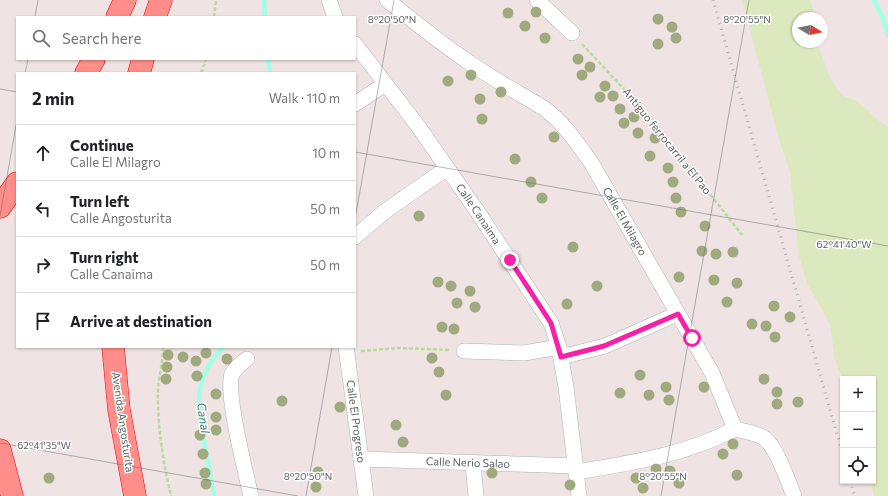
<!DOCTYPE html>
<html lang="en">
<head>
<meta charset="utf-8">
<style>
	body { margin:0; font-family:Commissioner,sans-serif; background:#f6f6f6; color:#202124 }
	.controls { position:absolute; right:12px; bottom:12px; display:grid; overflow:hidden; border-radius:0px; box-shadow:0 1px 3px #0004 }
	.controls button { width:36px; height:36px; display:grid; place-items:center; padding:0; border:0; border-bottom:1px solid #e0e0e0; background:#fff; color:#202124; font:20px sans-serif }
	.compass { position:absolute; left:792px; top:12px; width:36px; height:36px; border-radius:50%; background:#fff; box-shadow:0 1px 3px #0004; rotate:100deg }
	.stop { position:absolute; width:12px; height:12px; margin:-9px; border:3px solid #f522a8; border-radius:50%; background:#fff }
	.stop.end { background:#f522a8; border-color:#fff; box-shadow:0 1px 4px #0008 }
	.list { margin:0; padding:0; list-style:none }
	h2 { display:flex; justify-content:space-between; align-items:center; height:52px; margin:0; padding:0 16px; font-size:17px }
	h2 small { font-size:13px; font-weight:400; color:#757577 }
	.list li { display:grid; grid-template-columns:26px 1fr auto; gap:12px; align-items:center; box-sizing:border-box; height:56px; padding:0 16px; border-top:1px solid #e0e0e0 }
	.list b { display:block; font-size:15px; white-space:nowrap }
	.list p { margin:0; font-size:13px; white-space:nowrap; color:#757577 }
	.list em { font-size:13px; font-style:normal; color:#757577 }
	.icon { flex:none; width:22px; height:22px; fill:none; stroke:currentColor; stroke-width:2; stroke-linecap:round; stroke-linejoin:round }
	.map { position:relative; flex:none; width:888px; height:496px; overflow:hidden }
	.search { position:absolute; background:#fff; box-shadow:0 1px 3px #0004; left:16px; top:16px; width:340px; height:44px; display:flex; align-items:center; gap:10px; box-sizing:border-box; padding:0 14px; border-radius:0px; color:#757577; font-size:15px }
	.panel { position:absolute; background:#fff; box-shadow:0 1px 3px #0004; left:16px; top:72px; width:340px; height:276px; border-radius:0px }
	.map>svg:first-child { display:block }
	.green { fill:#dce8bd }
	.lines { fill:none; stroke-linecap:round; stroke-linejoin:round }
	.stream { stroke:#a2ffe5; stroke-width:4.5 }
	.street-casing { stroke:#acb4b4; stroke-width:16 }
	.highway-casing { stroke:#f10006; stroke-width:23 }
	.path { stroke:#badb9f; stroke-width:2.5; stroke-dasharray:4 2; stroke-linecap:butt }
	.street { stroke:#fff; stroke-width:15 }
	.highway { stroke:#ff8d89; stroke-width:22 }
	.rail { stroke:#aeb0af; stroke-width:3; stroke-dasharray:1 5; stroke-linecap:butt }
	.tree { fill:#a0aa7e }
	.route { stroke:#f522a8; stroke-width:5 }
	.ticks { fill:none; stroke:#5b6563; stroke-width:1; stroke-opacity:0.45 }
	.labels { text-anchor:middle; stroke-width:3; stroke-linejoin:round; paint-order:stroke }
	.street-label { font-size:11px; fill:#5b6563; stroke:#fff }
	.water-label { font-size:12px; font-style:italic; fill:#2b8170; stroke:#fff }
	.ticks-label { font-size:10px; text-anchor:middle; fill:#5b6563; stroke:#fff; stroke-width:3; stroke-linejoin:round; paint-order:stroke }
</style>
</head>
<body>
<div class="map">
<svg width="888" height="496" viewBox="0 0 888 496">
	<rect width="100%" height="100%" fill="#efe3e3"/>
	<path class="green" d="M 742,0 L 810,0 L 813,9 L 812,18 L 798,18 L 798,42 L 816,42 C 824,58 828,79 840,93 C 846,99 854,99 859,103 C 870,112 875,119 888,127 L 888,496 L 874,496 L 871,481 L 873,481 L 873,379 L 843,380 L 835,360 L 830,324 L 807,283 L 799,256 L 790,172 L 779,139 Z"/>
	<g class="lines">
		<g class="stream">
			<polyline points="264,0 265,17"/>
			<polyline points="874,0 884,21 888,36"/>
			<polyline points="268,59 270,73"/>
			<path d="M 214,496 C 210,469 195,407 201,383 C 205,369 213,358 223,347"/>
		</g>
		<g class="street-casing">
			<g id="street">
				<polyline points="329,0 335,17"/>
				<path id="s1" d="M 387,0 C 413,21 439,42 467,61 C 491,78 517,92 542,107 C 563,121 578,144 592,164 L 712,373 L 735,429"/>
				<polyline points="537,0 572,33"/>
				<path id="s2" d="M 355,44 L 418,126 L 475,208 L 551,323 L 559,347 L 566,387 L 579,496"/>
				<polyline points="355,104 385,84"/>
				<polyline points="355,237 384,212 447,168"/>
				<path id="s3" d="M 346,347 L 366,496"/>
				<polyline points="464,351 524,353 559,347"/>
				<polyline points="561,357 605,346 677,314"/>
				<path d="M 247,359 C 241,363 236,367 232,374 C 225,392 246,474 251,496"/>
				<path d="M 735,429 C 744,431 755,433 763,437 C 776,445 788,481 794,496"/>
				<path id="s4" d="M 361,459 L 575,466"/>
				<polyline points="473,464 476,496"/>
				<path d="M 576,472 C 632,463 685,455 735,429"/>
			</g>
		</g>
		<g class="highway-casing">
			<g id="highway">
				<polyline points="117,17 125,0"/>
				<polyline points="155,17 161,0"/>
				<polyline points="86,73 94,59"/>
				<polyline points="139,73 143,59"/>
				<polyline points="0,207 17,183"/>
				<polyline points="113,347 119,410 135,496"/>
				<polyline points="0,450 12,496"/>
			</g>
		</g>
		<g class="path">
			<polyline points="214,17 216,0"/>
			<polyline points="582,44 649,116 742,235"/>
			<polyline points="201,73 206,59"/>
			<path d="M 163,347 C 163,362 159,375 158,390 C 157,424 163,462 171,496"/>
			<polyline points="361,351 398,348 450,350"/>
		</g>
		<use href="#street" class="street"/>
		<use href="#highway" class="highway"/>
		<g class="rail">
			<polyline points="713,0 843,455"/>
			<polyline points="850,481 855,496"/>
		</g>
	</g>
	<g class="tree">
		<circle cx="536" cy="12" r="5.5"/>
		<circle cx="508" cy="13" r="5.5"/>
		<circle cx="658" cy="19" r="5.5"/>
		<circle cx="525" cy="26" r="5.5"/>
		<circle cx="672" cy="27" r="5.5"/>
		<circle cx="545" cy="38" r="5.5"/>
		<circle cx="676" cy="38" r="5.5"/>
		<circle cx="658" cy="44" r="5.5"/>
		<circle cx="578" cy="59" r="5.5"/>
		<circle cx="590" cy="67" r="5.5"/>
		<circle cx="471" cy="75" r="5.5"/>
		<circle cx="582" cy="75" r="5.5"/>
		<circle cx="448" cy="81" r="5.5"/>
		<circle cx="605" cy="86" r="5.5"/>
		<circle cx="501" cy="92" r="5.5"/>
		<circle cx="613" cy="96" r="5.5"/>
		<circle cx="600" cy="97" r="5.5"/>
		<circle cx="480" cy="99" r="5.5"/>
		<circle cx="620" cy="109" r="5.5"/>
		<circle cx="634" cy="117" r="5.5"/>
		<circle cx="482" cy="119" r="5.5"/>
		<circle cx="624" cy="123" r="5.5"/>
		<circle cx="638" cy="133" r="5.5"/>
		<circle cx="554" cy="137" r="5.5"/>
		<circle cx="655" cy="138" r="5.5"/>
		<circle cx="650" cy="156" r="5.5"/>
		<circle cx="515" cy="159" r="5.5"/>
		<circle cx="668" cy="168" r="5.5"/>
		<circle cx="531" cy="182" r="5.5"/>
		<circle cx="673" cy="182" r="5.5"/>
		<circle cx="542" cy="198" r="5.5"/>
		<circle cx="676" cy="198" r="5.5"/>
		<circle cx="681" cy="212" r="5.5"/>
		<circle cx="419" cy="216" r="5.5"/>
		<circle cx="705" cy="226" r="5.5"/>
		<circle cx="573" cy="247" r="5.5"/>
		<circle cx="702" cy="251" r="5.5"/>
		<circle cx="733" cy="252" r="5.5"/>
		<circle cx="716" cy="254" r="5.5"/>
		<circle cx="679" cy="277" r="5.5"/>
		<circle cx="714" cy="280" r="5.5"/>
		<circle cx="438" cy="282" r="5.5"/>
		<circle cx="737" cy="283" r="5.5"/>
		<circle cx="451" cy="286" r="5.5"/>
		<circle cx="597" cy="286" r="5.5"/>
		<circle cx="470" cy="291" r="5.5"/>
		<circle cx="727" cy="302" r="5.5"/>
		<circle cx="457" cy="303" r="5.5"/>
		<circle cx="567" cy="304" r="5.5"/>
		<circle cx="774" cy="306" r="5.5"/>
		<circle cx="475" cy="307" r="5.5"/>
		<circle cx="790" cy="317" r="5.5"/>
		<circle cx="752" cy="324" r="5.5"/>
		<circle cx="766" cy="326" r="5.5"/>
		<circle cx="442" cy="327" r="5.5"/>
		<circle cx="454" cy="329" r="5.5"/>
		<circle cx="775" cy="337" r="5.5"/>
		<circle cx="206" cy="353" r="5.5"/>
		<circle cx="168" cy="355" r="5.5"/>
		<circle cx="183" cy="357" r="5.5"/>
		<circle cx="432" cy="358" r="5.5"/>
		<circle cx="227" cy="359" r="5.5"/>
		<circle cx="196" cy="361" r="5.5"/>
		<circle cx="167" cy="367" r="5.5"/>
		<circle cx="439" cy="372" r="5.5"/>
		<circle cx="640" cy="375" r="5.5"/>
		<circle cx="197" cy="376" r="5.5"/>
		<circle cx="166" cy="379" r="5.5"/>
		<circle cx="764" cy="379" r="5.5"/>
		<circle cx="666" cy="387" r="5.5"/>
		<circle cx="704" cy="387" r="5.5"/>
		<circle cx="777" cy="392" r="5.5"/>
		<circle cx="620" cy="393" r="5.5"/>
		<circle cx="216" cy="394" r="5.5"/>
		<circle cx="446" cy="395" r="5.5"/>
		<circle cx="649" cy="395" r="5.5"/>
		<circle cx="669" cy="400" r="5.5"/>
		<circle cx="282" cy="401" r="5.5"/>
		<circle cx="798" cy="402" r="5.5"/>
		<circle cx="777" cy="404" r="5.5"/>
		<circle cx="340" cy="407" r="5.5"/>
		<circle cx="216" cy="417" r="5.5"/>
		<circle cx="396" cy="425" r="5.5"/>
		<circle cx="216" cy="430" r="5.5"/>
		<circle cx="200" cy="435" r="5.5"/>
		<circle cx="403" cy="442" r="5.5"/>
		<circle cx="733" cy="444" r="5.5"/>
		<circle cx="203" cy="454" r="5.5"/>
		<circle cx="723" cy="454" r="5.5"/>
		<circle cx="656" cy="469" r="5.5"/>
		<circle cx="670" cy="471" r="5.5"/>
		<circle cx="318" cy="472" r="5.5"/>
		<circle cx="205" cy="473" r="5.5"/>
		<circle cx="492" cy="473" r="5.5"/>
		<circle cx="737" cy="475" r="5.5"/>
		<circle cx="49" cy="478" r="5.5"/>
		<circle cx="636" cy="478" r="5.5"/>
		<circle cx="679" cy="483" r="5.5"/>
		<circle cx="206" cy="484" r="5.5"/>
		<circle cx="570" cy="485" r="5.5"/>
		<circle cx="316" cy="487" r="5.5"/>
		<circle cx="643" cy="488" r="5.5"/>
	</g>
	<g class="lines">
		<polyline class="route" points="510,260 551,323 561,357 604,346 678,314 692,338"/>
	</g>
	<path class="ticks" d="M 35,17 L 38,0M 25,73 L 28,59M 0,89 L 17,92M 355,152 L 888,246M 0,216 L 17,120M 355,219 L 394,0M 0,443 L 298,496M 306,496 L 332,347M 661,496 L 749,0"/>
	<g class="labels">
		<g class="street-label">
			<text transform="translate(667 141) rotate(51)" y="4">Antiguo ferrocarril a El Pao</text>
			<text dy="4" stroke="none"><textPath href="#s2" startOffset="210">Calle Canaima</textPath></text>
			<text dy="4" stroke="none"><textPath href="#s1" startOffset="331">Calle El Milagro</textPath></text>
			<text transform="translate(123 422) rotate(82)" y="4">Avenida Angosturita</text>
			<text dy="4" stroke="none"><textPath href="#s3" startOffset="75">Calle El Progreso</textPath></text>
			<text dy="4" stroke="none"><textPath href="#s4" startOffset="107">Calle Nerio Salao</textPath></text>
		</g>
		<g class="water-label">
			<text transform="translate(203 418) rotate(82)" y="4">Canal</text>
		</g>
	</g>
	<g class="ticks-label">
		<text x="747" y="23">8°20'55"N</text>
		<text x="392" y="23">8°20'50"N</text>
		<text x="844" y="248">62°41'40"W</text>
		<text x="44" y="449">62°41'35"W</text>
		<text x="308" y="480">8°20'50"N</text>
		<text x="663" y="480">8°20'55"N</text>
	</g>
</svg>
<div class="controls">
<button>+</button>
<button>−</button>
<button><svg class="icon" aria-label="locate" viewBox="0 0 24 24"><circle cx="12" cy="12" r="6"/><path d="M12 2v4M12 18v4M2 12h4M18 12h4"/></svg></button>
</div>
<svg class="compass" viewBox="-18 -18 36 36"><path d="M0-13l5 13h-10z" fill="#e53935"/><path d="M0 13l5-13h-10z" fill="#757577"/></svg>
<div class="stop" style="left:692px;top:338px"></div>
<div class="stop end" style="left:510px;top:260px"></div>
<div class="search"><svg class="icon" aria-label="search" viewBox="0 0 24 24"><circle cx="10" cy="10" r="6"/><path d="M15 15l6 6"/></svg>Search here</div>
<section class="panel">
<h2>2 min<small>Walk · 110 m</small></h2>
<ul class="list">
<li><svg class="icon" aria-label="ahead" viewBox="0 0 24 24"><path d="M12 20V5M6 11l6-6 6 6"/></svg><div><b>Continue</b><p>Calle El Milagro</p></div><em>10 m</em></li>
<li><svg class="icon" aria-label="left" viewBox="0 0 24 24"><path d="M17 20v-9H6M10 6l-5 5 5 5"/></svg><div><b>Turn left</b><p>Calle Angosturita</p></div><em>50 m</em></li>
<li><svg class="icon" aria-label="right" viewBox="0 0 24 24"><path d="M7 20v-9h11M14 6l5 5-5 5"/></svg><div><b>Turn right</b><p>Calle Canaima</p></div><em>50 m</em></li>
<li><svg class="icon" aria-label="arrive" viewBox="0 0 24 24"><path d="M6 21V4h12l-3 4 3 4H6"/></svg><div><b>Arrive at destination</b></div></li>
</ul>
</section>
</div>
</body>
</html>
